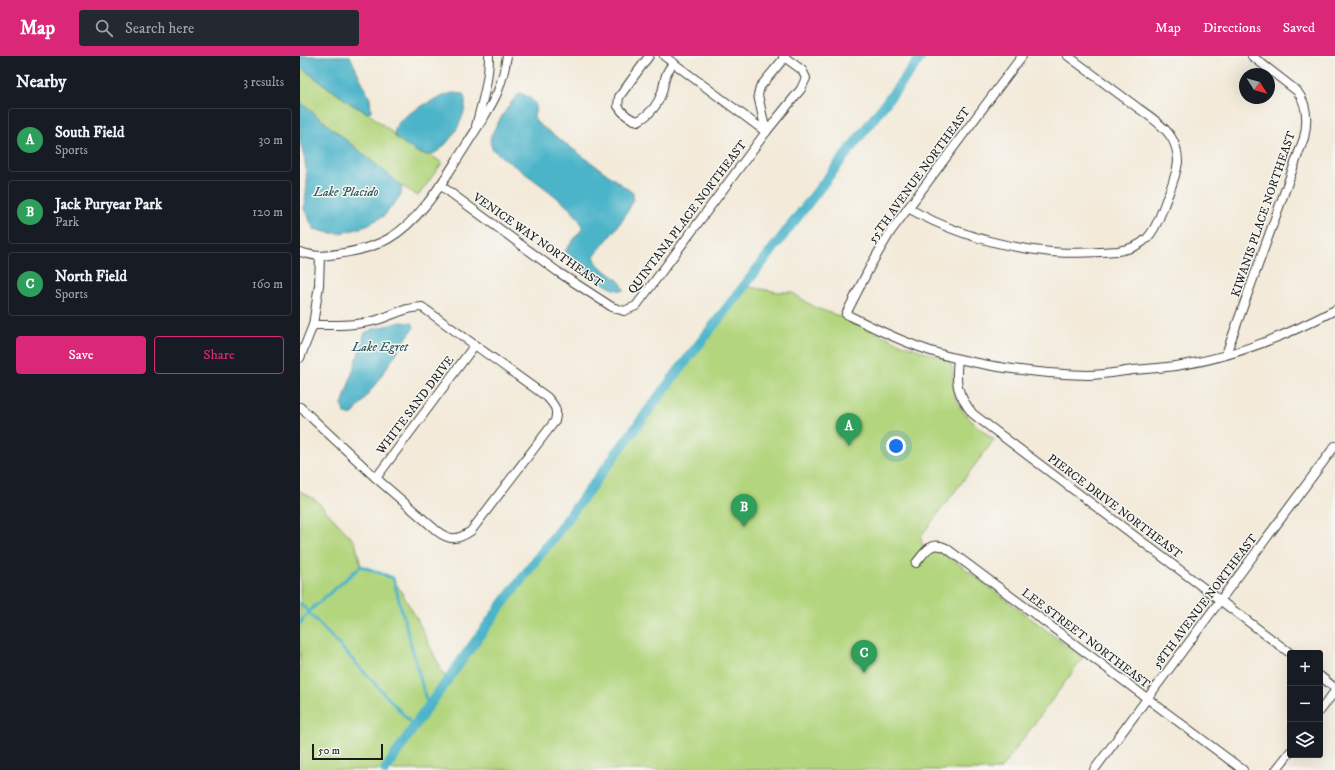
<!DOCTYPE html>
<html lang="en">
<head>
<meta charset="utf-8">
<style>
	body { margin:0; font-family:"IM FELL DW Pica",serif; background:#242831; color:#f1f3f6 }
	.controls { position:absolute; right:12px; bottom:12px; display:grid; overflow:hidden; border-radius:4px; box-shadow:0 4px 16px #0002 }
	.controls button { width:36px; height:36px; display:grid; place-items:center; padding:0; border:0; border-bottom:1px solid #363941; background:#171b24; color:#f1f3f6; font:20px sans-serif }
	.compass { position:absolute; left:939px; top:12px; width:36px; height:36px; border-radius:50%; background:#171b24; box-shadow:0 4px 16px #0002; rotate:127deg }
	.scale { position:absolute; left:12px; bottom:10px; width:71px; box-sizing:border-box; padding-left:4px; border:2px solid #1c1c1c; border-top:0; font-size:11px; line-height:14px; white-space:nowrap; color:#1c1c1c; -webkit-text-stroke:3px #f6f6f2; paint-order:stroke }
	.you { position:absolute; left:596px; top:390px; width:14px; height:14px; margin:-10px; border:3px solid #fff; border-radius:50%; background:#1a73e8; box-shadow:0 0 0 6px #1a73e833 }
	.badge { display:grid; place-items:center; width:26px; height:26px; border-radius:50%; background:#db2777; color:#fff; font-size:13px; font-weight:700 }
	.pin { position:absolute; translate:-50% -33px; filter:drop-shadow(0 1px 2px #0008) }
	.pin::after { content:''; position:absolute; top:21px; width:14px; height:12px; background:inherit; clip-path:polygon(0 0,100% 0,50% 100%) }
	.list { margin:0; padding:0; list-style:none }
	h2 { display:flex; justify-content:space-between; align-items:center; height:52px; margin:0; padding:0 16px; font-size:17px }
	h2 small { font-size:13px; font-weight:400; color:#9ea1a6 }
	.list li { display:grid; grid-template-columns:26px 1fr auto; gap:12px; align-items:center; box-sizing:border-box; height:64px; margin:0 8px 8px; padding:0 8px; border:1px solid #363941; border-radius:4px }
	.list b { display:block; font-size:15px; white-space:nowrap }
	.list p { margin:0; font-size:13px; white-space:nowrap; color:#9ea1a6 }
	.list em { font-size:13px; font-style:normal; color:#9ea1a6 }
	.actions { display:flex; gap:8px; padding:12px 16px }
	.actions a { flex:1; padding:9px 0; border:1px solid #db2777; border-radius:4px; text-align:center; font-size:14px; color:#db2777 }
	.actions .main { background:#db2777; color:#fff }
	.icon { flex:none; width:22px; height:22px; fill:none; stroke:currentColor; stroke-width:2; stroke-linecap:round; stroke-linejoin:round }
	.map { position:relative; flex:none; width:1035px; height:714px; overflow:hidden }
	header { display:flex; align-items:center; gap:24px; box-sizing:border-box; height:56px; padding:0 20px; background:#db2777; color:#fff }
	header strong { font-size:19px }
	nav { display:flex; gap:22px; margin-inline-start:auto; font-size:14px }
	.search { width:280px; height:36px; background:#242831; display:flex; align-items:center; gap:10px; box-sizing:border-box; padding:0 14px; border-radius:4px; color:#9ea1a6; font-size:15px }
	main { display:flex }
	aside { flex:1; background:#171b24 }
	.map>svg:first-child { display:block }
	.green { fill:#b2d57d; stroke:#67784c }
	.water { fill:#4bb4c9; stroke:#346872 }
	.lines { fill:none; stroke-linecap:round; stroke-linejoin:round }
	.stream { stroke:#4bb4c9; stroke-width:3 }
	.canal { stroke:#4bb4c9; stroke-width:10 }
	.minor-casing { stroke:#3c3b38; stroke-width:10 }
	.minor { stroke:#fff; stroke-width:8 }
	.labels { text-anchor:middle; stroke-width:3; stroke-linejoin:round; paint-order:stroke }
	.street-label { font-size:12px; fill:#1c1c1c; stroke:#f6f6f2 }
	.water-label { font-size:13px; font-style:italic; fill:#2f5961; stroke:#f6f6f2 }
</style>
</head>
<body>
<header>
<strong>Map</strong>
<div class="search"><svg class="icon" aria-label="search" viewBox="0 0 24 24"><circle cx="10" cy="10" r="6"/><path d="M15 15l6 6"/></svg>Search here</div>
<nav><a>Map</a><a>Directions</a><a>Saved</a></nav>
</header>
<main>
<aside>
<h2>Nearby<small>3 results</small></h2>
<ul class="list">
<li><span class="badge" style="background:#2e9e5b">A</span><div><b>South Field</b><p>Sports</p></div><em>30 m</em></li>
<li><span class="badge" style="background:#2e9e5b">B</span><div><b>Jack Puryear Park</b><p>Park</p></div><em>120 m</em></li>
<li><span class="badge" style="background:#2e9e5b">C</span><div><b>North Field</b><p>Sports</p></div><em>160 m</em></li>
</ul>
<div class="actions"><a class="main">Save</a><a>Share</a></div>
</aside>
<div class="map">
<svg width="1035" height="714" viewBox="0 0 1035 714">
	<rect width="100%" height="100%" fill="#f6f6f2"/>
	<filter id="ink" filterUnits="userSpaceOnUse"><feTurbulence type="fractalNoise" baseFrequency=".025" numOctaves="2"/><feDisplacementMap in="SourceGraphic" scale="8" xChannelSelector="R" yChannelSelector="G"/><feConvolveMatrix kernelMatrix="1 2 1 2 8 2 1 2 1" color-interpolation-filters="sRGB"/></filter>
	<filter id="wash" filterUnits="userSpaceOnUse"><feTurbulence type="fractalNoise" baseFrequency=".012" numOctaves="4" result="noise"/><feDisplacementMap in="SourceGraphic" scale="16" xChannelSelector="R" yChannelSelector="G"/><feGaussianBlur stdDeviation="0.9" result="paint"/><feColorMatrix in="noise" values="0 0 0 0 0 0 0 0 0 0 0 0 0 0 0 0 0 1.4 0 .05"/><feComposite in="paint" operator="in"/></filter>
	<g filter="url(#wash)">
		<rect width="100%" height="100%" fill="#f3ead9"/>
		<g class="green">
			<polygon points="0,11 51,48 68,57 94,78 96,82 121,98 131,99 142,107 118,140 102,130 0,46"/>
			<path d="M 444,230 L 478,236 L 491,236 L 516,252 L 539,260 L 602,288 L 647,304 C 656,310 652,326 654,336 C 660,358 677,370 694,384 L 621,480 L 622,488 L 633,496 C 637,493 639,494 643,496 L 783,602 L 700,714 L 0,714 L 0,435 L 16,444 L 55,486 L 61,510 L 93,522 L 117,563 L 147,626 L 201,550 L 268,462 L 340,365 Z"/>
		</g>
		<g class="water">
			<polygon points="0,0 50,0 70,43 71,55 68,57 51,48 0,11"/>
			<path d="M 152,37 L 163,38 C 173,54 146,98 128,99 C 119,100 104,87 96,82 C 85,63 139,41 152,37 Z"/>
			<path d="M 220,37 L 229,41 L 236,49 L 234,60 L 236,66 L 333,137 C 337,151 304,187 294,200 C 297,216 320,218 324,234 C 310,239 275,205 265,195 L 282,173 C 285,154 207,107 192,93 C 191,89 189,84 191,80 C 194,72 213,41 220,37 Z"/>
			<polygon points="0,46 102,130 101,139 84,160 61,172 41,177 30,177 14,173 4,153 7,128 5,105 0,86"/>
			<polygon points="101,266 112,267 114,271 77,326 54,357 50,359 44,357 42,349 65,277 73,273"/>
		</g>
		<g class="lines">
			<g class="stream">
				<polyline points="0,547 115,671"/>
				<polyline points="0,568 8,556 61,510 93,522 128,651"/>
			</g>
			<polyline class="canal" points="85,714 120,662 201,550 268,462 369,327 622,0"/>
		</g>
	</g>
	<g filter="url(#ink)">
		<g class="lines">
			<g class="minor-casing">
				<g id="minor">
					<path d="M 349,0 L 319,41 L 318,50 C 323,58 329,63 338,65 C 349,59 358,49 362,36 C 366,22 363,19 374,7"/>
					<polyline points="364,0 466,76"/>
					<path d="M 722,0 L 591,175 L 572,207 L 546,258 C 582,276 619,294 659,303 C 701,313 744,318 788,319 C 803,319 818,316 833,314 C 847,313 861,312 875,310 C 931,302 986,280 1035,254"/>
					<path d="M 176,70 C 182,47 189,24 189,0"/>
					<polyline points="466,76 458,39 460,31 485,1"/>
					<polyline points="140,129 258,216 312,251 324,255 336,250 466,76 501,33 506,22 502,14 483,0"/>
					<path d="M 608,152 C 652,177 701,191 751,196 C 773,198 796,196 818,195 C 845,191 853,179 862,155 C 867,140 876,123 878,106 C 878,96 875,86 869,78 C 860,66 846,58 834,49 C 812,33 790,16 768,0"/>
					<path d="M 0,196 C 7,198 14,200 21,200 C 43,198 68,194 88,183 C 123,163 146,120 167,88 C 178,70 190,54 198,35 C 202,24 205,12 207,0"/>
					<path d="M 926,298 L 1004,82 C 1008,65 1008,49 997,35 L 952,0"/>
					<polyline points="0,302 13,269 19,229 20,200"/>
					<path d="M 658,303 C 655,328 657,338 673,358 L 990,597"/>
					<path d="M 0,351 L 76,422 L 137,475 C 150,485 158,484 171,475 L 255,365 C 258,353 255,350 247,341 L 122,251 C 106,251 93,259 77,264 C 56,270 35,269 13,269"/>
					<polyline points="76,422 174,290"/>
					<path d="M 616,507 C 625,496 631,484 646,492 L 943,714"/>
					<polyline points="1020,620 1035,632"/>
					<polyline points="1020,655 1035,635"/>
					<polyline points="794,714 1035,390"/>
					<polyline points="976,714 990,696"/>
				</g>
			</g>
			<use href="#minor" class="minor"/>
		</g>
	</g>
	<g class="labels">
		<g class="street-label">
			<text transform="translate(619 119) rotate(-54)" y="4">55TH AVENUE NORTHEAST</text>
			<text transform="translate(963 158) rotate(-71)" y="4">KIWANIS PLACE NORTHEAST</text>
			<text transform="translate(387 161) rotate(-53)" y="4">QUINTANA PLACE NORTHEAST</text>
			<text transform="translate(238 184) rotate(35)" y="4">VENICE WAY NORTHEAST</text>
			<text transform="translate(115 349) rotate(-53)" y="4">WHITE SAND DRIVE</text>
			<text transform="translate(815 450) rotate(37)" y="4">PIERCE DRIVE NORTHEAST</text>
			<text transform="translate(905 545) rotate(-53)" y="4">58TH AVENUE NORTHEAST</text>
			<text transform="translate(786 582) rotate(37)" y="4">LEE STREET NORTHEAST</text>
		</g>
		<g class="water-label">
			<text x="46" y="140">Lake Placido</text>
			<text x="80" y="295">Lake Egret</text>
		</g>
	</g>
</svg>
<div class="controls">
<button>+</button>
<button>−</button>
<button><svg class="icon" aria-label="layers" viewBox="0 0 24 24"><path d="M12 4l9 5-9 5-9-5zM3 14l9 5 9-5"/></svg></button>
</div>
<svg class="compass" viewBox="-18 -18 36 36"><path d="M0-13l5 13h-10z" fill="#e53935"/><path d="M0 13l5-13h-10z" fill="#9ea1a6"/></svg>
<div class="scale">50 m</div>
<div class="you"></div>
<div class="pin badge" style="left:549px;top:390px;background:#2e9e5b">A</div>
<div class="pin badge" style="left:444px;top:471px;background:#2e9e5b">B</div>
<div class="pin badge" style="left:564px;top:617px;background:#2e9e5b">C</div>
</div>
</main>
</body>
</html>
